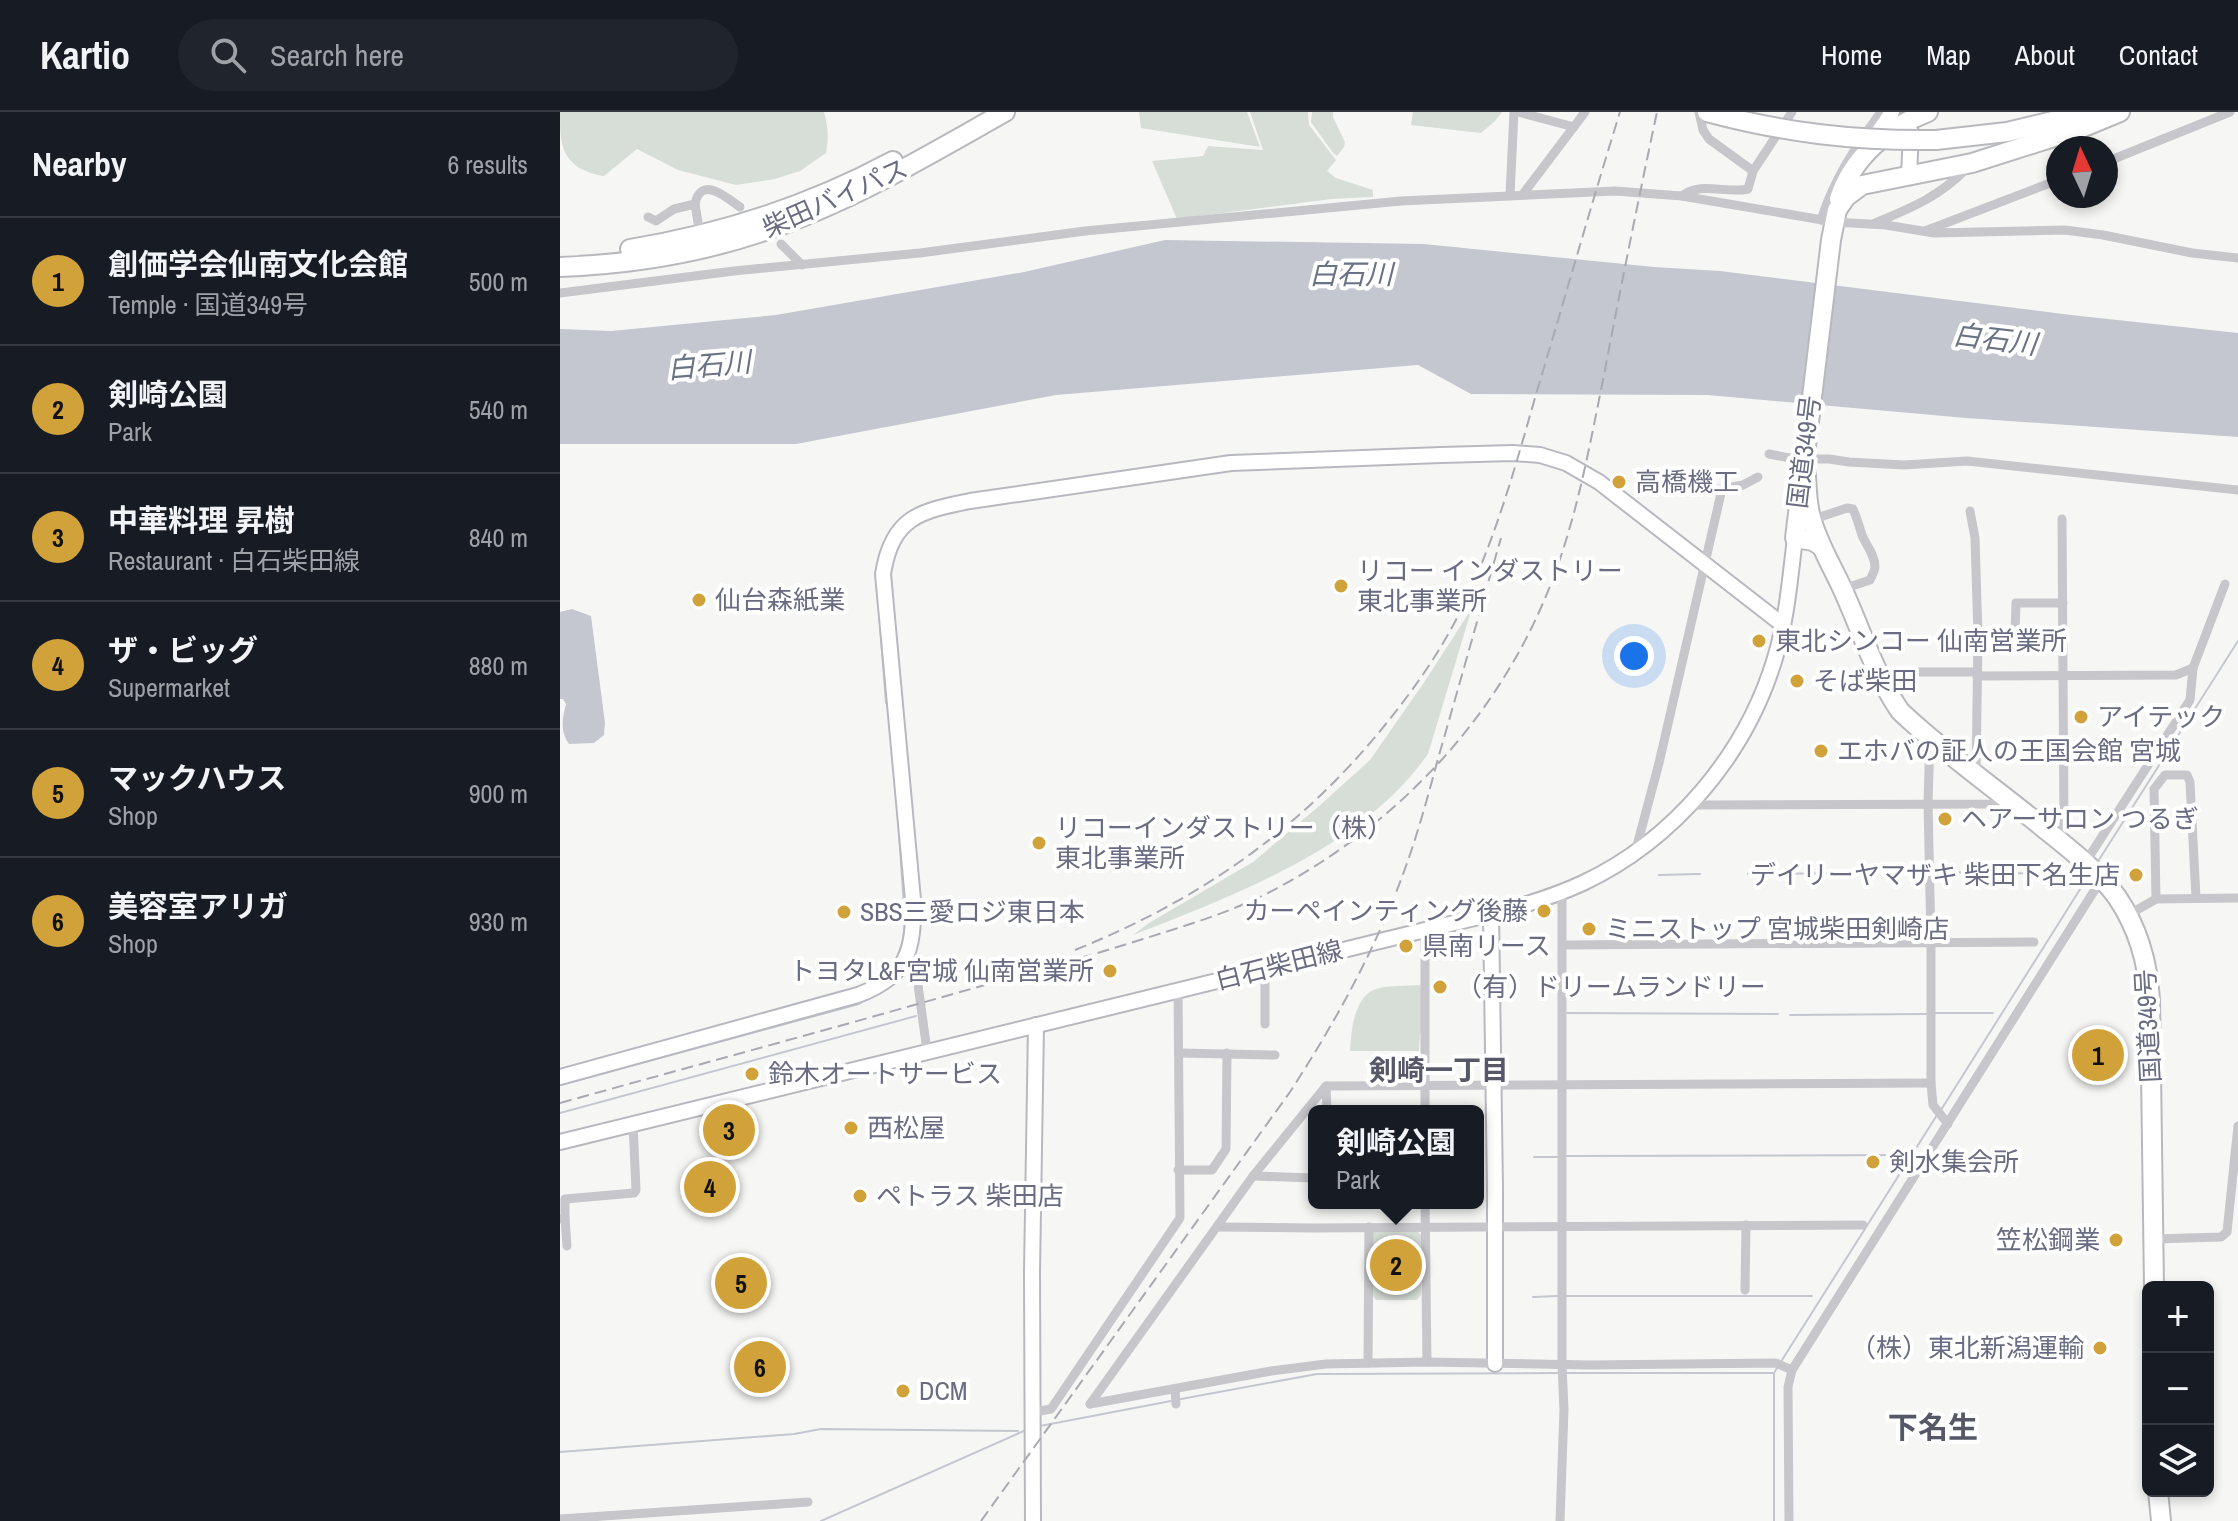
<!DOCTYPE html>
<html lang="en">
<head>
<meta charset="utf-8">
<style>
	body { margin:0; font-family:"Archivo Narrow","Noto Sans JP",sans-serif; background:#20242c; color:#f1f3f6 }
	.controls { position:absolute; right:24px; bottom:24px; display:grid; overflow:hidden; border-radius:12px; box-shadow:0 4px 12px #0003 }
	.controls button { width:72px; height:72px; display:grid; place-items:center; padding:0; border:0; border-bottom:2px solid #363941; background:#171b24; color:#f1f3f6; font:40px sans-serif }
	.compass { position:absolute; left:1486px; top:24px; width:72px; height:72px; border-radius:50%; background:#171b24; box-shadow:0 4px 12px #0003; rotate:356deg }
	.you { position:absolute; left:1074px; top:544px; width:28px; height:28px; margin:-20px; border:6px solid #fff; border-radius:50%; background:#1a73e8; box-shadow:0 0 0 12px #1a73e833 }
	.badge { display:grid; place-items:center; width:52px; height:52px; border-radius:50%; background:#d2a23a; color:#111; font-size:26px; font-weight:700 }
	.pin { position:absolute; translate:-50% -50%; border:4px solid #fff; box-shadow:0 2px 8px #0006 }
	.popup { position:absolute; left:748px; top:993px; width:176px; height:104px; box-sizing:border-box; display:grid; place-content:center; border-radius:12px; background:#171b24; filter:drop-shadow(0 2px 6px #0005); font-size:26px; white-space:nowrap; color:#9ea1a6 }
	.popup b { font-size:30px; color:#f1f3f6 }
	.popup::after { content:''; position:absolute; left:50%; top:100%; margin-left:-16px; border:16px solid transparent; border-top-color:#171b24 }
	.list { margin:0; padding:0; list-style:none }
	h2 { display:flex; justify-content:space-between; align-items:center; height:104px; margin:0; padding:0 32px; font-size:34px }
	h2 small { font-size:26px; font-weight:400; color:#9ea1a6 }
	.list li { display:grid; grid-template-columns:52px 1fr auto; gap:24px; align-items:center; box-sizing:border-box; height:128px; padding:0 32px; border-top:2px solid #363941 }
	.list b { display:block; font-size:30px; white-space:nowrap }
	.list p { margin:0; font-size:26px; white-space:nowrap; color:#9ea1a6 }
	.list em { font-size:26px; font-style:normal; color:#9ea1a6 }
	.icon { flex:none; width:44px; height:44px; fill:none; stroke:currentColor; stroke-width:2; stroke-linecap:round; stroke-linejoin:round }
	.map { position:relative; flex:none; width:1678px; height:1409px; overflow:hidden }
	header { display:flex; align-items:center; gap:48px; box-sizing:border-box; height:112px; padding:0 40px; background:#171b24; border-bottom:2px solid #363941 }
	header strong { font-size:38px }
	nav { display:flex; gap:44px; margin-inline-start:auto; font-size:28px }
	.search { width:560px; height:72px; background:#20242c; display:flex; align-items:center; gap:20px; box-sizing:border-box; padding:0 28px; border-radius:44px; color:#9ea1a6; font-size:30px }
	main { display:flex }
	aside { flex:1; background:#171b24 }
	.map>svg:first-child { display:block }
	.green { fill:#d6ded7 }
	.water { fill:#c4c7cf }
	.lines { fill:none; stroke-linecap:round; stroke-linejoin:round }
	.stream { stroke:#c4c7cf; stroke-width:2 }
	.secondary-casing { stroke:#b8b9c0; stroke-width:18 }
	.primary-casing { stroke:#b7b7bd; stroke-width:18 }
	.highway-casing { stroke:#b8b9bd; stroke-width:22 }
	.street { stroke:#c6c6cb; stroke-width:9 }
	.secondary { stroke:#fff; stroke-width:14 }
	.primary { stroke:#fff; stroke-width:14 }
	.highway { stroke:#fff; stroke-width:18 }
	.rail { stroke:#a8a9b1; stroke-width:2; stroke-dasharray:12 6; stroke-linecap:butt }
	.highway-bridge-casing { stroke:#b8b9bd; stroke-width:22; stroke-linecap:butt }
	.highway-bridge { stroke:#fff; stroke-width:18 }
	.poi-dot { fill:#d2a23a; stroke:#fff; stroke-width:3 }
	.labels { text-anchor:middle; stroke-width:8; stroke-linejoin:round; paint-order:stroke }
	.street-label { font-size:26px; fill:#696c82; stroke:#fff }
	.poi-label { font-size:26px; fill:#696c82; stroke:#fff; text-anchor:start }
	.water-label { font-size:28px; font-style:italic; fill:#6a7285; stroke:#fff }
	.neighbourhood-label { font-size:28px; font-weight:bold; fill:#565868; stroke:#fff }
	.quarter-label { font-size:30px; font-weight:bold; fill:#565868; stroke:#fff }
</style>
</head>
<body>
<header>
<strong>Kartio</strong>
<div class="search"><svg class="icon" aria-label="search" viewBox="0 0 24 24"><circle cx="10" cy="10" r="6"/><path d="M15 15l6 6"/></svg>Search here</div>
<nav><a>Home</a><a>Map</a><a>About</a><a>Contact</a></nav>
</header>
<main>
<aside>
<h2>Nearby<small>6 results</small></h2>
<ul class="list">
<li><span class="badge">1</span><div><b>創価学会仙南文化会館</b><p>Temple · 国道349号</p></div><em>500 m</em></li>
<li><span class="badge">2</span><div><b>剣崎公園</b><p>Park</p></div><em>540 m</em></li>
<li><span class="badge">3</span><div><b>中華料理 昇樹</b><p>Restaurant · 白石柴田線</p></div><em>840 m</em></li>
<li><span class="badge">4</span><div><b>ザ・ビッグ</b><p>Supermarket</p></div><em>880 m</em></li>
<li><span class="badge">5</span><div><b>マックハウス</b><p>Shop</p></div><em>900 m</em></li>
<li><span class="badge">6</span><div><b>美容室アリガ</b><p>Shop</p></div><em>930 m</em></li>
</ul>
</aside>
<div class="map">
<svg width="1678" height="1409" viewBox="0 0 1678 1409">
	<rect width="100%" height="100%" fill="#f6f7f5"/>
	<g class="green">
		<path d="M 0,0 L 264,0 C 268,14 269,26 266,41 L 240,59 L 215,67 L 176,73 L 118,58 L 77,37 L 44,64 C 34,63 28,60 19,56 C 0,42 0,27 0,0 Z"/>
		<polygon points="579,0 687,0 700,35 581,16"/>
		<polygon points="690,0 748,0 749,13 776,48 767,59 776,66 813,78 813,85 772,87 617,107 592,49 643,44 648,34 703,38"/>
		<polygon points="752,0 773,0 773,5 785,30 784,35 777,44 773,41 751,10"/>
		<polygon points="853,0 942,0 935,9 921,21 851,13"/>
		<path d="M 912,496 L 868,642 C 802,736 677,782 573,823 L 589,811 L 693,750 L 758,695 L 810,648 L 865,569 Z"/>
		<path d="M 861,873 L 862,921 L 860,922 L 859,939 L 790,939 C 791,920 794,884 816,877 C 829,873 846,874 861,873 Z"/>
		<polygon points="855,1117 861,1123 861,1183 857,1188 816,1188 813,1184 810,1123 815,1118"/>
	</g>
	<g class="water">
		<polygon points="605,128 864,132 1094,155 1160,159 1511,203 1678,221 1678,325 1406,306 1148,283 911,282 858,253 496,283 236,332 0,332 0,217 51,219 216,203 464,160"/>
		<path d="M 12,497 L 31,504 L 45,611 L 44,623 L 34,631 L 9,632 C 0,620 2,607 6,592 L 3,587 L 0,587 L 0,500 Z"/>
	</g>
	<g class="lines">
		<g class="stream">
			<polyline points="319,500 326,591"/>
			<polyline points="336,676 345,810 343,829 336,848"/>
			<polyline points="1537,751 1678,529"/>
			<polyline points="1375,760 1518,762"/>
			<polyline points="1337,761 1365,761"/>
			<polyline points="1188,762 1297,761"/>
			<polyline points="1099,763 1140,762"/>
			<polyline points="1007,901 1218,902"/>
			<polyline points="1375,901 1433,901"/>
			<polyline points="1230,903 1366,902"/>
			<polyline points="0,973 299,892"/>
			<polyline points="1381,998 1529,763"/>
			<polyline points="0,1001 356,904"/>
			<polyline points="1007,1044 1351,1043"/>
			<polyline points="974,1045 997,1045"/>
			<polyline points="1007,1184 1252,1184"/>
			<polyline points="973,1185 997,1184"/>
			<polyline points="1222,1248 1377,1003"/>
			<polyline points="1007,1261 1213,1261"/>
			<polyline points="621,1287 757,1262 1001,1261"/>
			<polyline points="480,1314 611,1289"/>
			<polyline points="0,1340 234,1322 261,1317 458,1319"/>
			<polyline points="261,1409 466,1318"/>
			<polyline points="1214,1409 1214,1261 1217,1256"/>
		</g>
		<g class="secondary-casing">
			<g id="secondary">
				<polyline points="1312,29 1332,0"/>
				<polyline points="1349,64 1351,20"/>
				<polyline points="931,801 935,1077 935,1252"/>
				<path d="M 0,965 L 298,883 C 348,864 354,839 353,788 L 323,462 C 332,405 360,399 410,389 L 671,351 L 881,343 L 953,341 L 980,343 L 1006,351 L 1039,370 L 1223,513"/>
				<polyline points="473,1409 472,1160 476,913"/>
			</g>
		</g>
		<g class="primary-casing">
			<path id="primary" d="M 0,1030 L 865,818 C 918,805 973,794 1023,771 C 1114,728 1186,643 1215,546 C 1227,507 1230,466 1235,426"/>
		</g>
		<g class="highway-casing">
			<g id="highway">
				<polyline points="1376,28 1447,20 1530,0"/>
				<path d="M 1279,87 C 1292,46 1328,15 1368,0"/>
				<path d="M 70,137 C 162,122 251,93 333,49"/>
				<path d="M 0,155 C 82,152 168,136 244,104 C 314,76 379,37 445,0"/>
				<path d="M 1244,348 C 1248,368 1245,389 1252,409 C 1259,433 1272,454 1282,476 C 1301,517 1314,561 1340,599 C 1385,642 1438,678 1486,718 C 1511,738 1538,759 1557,785 C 1578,816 1588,851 1590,888 L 1594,1175"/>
				<polyline points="1261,434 1253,429 1235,426 1271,128 1277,98 1286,85 1302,73 1412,51 1519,17 1560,0"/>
				<polyline points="1598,1379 1601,1409"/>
			</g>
		</g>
		<g class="street">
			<polyline points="958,0 1014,15"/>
			<polyline points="1139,0 1143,18 1149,27 1193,59"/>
			<polyline points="1546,50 1670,0"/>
			<polyline points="963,82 1025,0"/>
			<polyline points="950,83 954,0"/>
			<path d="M 1122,84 C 1140,69 1167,82 1188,77 L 1193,59 L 1232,0"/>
			<polyline points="88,105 96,109 114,97 135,92"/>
			<path d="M 1261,108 C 1274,67 1296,34 1321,0"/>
			<path d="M 1315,111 C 1351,96 1379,85 1407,56"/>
			<polyline points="1365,119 1498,68"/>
			<path d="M 140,123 L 135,92 C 141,63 166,85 180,95"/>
			<polyline points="221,132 242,153"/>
			<polyline points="0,181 174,159 360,141 525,119 841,89 1055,79 1122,84 1274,110 1326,113 1374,121 1505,118 1543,123 1632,141 1678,146"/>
			<polyline points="1209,342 1235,347 1269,347 1289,350 1344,353 1407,349 1678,378"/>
			<polyline points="1134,379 1162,377"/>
			<polyline points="1410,399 1415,426 1418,524 1416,662"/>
			<path d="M 1251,408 L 1287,396 L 1293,397 C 1297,406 1299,414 1302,423 C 1306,433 1315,443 1315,455 C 1315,459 1311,465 1310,468 L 1289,475 L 1281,474"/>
			<polyline points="1418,524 1455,522 1456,491 1503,491"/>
			<polyline points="1417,564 1616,563 1633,556"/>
			<polyline points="1322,568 1347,560 1418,560"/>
			<polyline points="1370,625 1368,691 1371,830 1371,971 1373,993 1388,1012"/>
			<polyline points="1131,693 1433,692 1447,690"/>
			<polyline points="1500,729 1504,713 1502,407"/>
			<polyline points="1075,741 1099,651 1162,377 1183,373 1198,365"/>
			<polyline points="1525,751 1630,588 1633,556 1665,472"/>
			<polyline points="1596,787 1594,677 1605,663 1627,663 1630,670 1636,786"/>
			<polyline points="1568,803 1596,787 1678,786"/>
			<polyline points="1003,833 1474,830"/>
			<polyline points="348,841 356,858 367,939"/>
			<polyline points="705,912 705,856"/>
			<polyline points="620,941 715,943"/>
			<polyline points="766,974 767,999"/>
			<polyline points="865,999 865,818"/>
			<polyline points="618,1058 652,1058 666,1037 667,941"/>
			<polyline points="693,1064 754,1066"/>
			<polyline points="865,1091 867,1250"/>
			<polyline points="5,1106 5,1087 74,1081 76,1078 73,1012"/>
			<polyline points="0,1107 5,1106 7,1134"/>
			<polyline points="657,1115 753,1116 1303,1113"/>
			<polyline points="1594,1127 1661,1125 1667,1120 1678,1014"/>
			<polyline points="1185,1178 1186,1113"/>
			<polyline points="808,1251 809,1115"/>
			<polyline points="615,1277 616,1292"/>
			<polyline points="530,1292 693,1064 766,974 1371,971"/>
			<polyline points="530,1292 711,1259 766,1252 867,1250 1029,1253 1216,1251 1232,1258"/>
			<polyline points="474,1300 491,1297 620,1106 618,878"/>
			<polyline points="0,1407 248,1390"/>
			<polyline points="1000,1409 1004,1298 1002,1252 1002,779"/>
			<polyline points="1229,1409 1228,1275 1232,1258 1541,768"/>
		</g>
		<use href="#secondary" class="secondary"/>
		<use href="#primary" class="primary"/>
		<use href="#highway" class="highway"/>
		<g class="rail">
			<path d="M 515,838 C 641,787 740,718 825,613 C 860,570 891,524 912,474 C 940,412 958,345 977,279 C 1005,186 1031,93 1060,0"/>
			<path d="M 0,991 C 133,954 267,918 400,880 C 461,863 523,846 583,827 C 625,814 668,801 708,781 C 836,715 940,605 992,469 C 1017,404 1029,337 1043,268 C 1060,179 1078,89 1097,0"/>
			<path d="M 421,1409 L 730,980 C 774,912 813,842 842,765 C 857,725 868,684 879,643 C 900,571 920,498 941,426"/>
		</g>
		<g class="highway-bridge-casing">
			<path id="highway-bridge" d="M 1147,0 C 1226,21 1294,29 1376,28"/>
		</g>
		<use href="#highway-bridge" class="highway-bridge"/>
	</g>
	<g class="poi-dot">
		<circle cx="1059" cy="370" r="8"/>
		<circle cx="781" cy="474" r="8"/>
		<circle cx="139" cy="488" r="8"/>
		<circle cx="1199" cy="529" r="8"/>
		<circle cx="1237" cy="569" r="8"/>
		<circle cx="1521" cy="605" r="8"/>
		<circle cx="1261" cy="639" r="8"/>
		<circle cx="1385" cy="707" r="8"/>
		<circle cx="479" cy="731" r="8"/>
		<circle cx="1576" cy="763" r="8"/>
		<circle cx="984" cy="799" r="8"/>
		<circle cx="284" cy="800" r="8"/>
		<circle cx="1029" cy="817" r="8"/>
		<circle cx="846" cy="834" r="8"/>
		<circle cx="550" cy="859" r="8"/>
		<circle cx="880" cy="875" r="8"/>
		<circle cx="192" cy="962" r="8"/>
		<circle cx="291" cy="1016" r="8"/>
		<circle cx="1313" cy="1050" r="8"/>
		<circle cx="300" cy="1084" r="8"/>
		<circle cx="1556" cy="1128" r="8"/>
		<circle cx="1540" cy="1236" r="8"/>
		<circle cx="343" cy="1279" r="8"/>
	</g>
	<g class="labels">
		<g class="street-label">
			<text transform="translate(275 86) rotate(-24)" y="9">柴田バイパス</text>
			<text transform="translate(1244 340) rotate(-83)" y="9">国道349号</text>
			<text transform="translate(719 853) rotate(-14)" y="9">白石柴田線</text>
			<text transform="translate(1588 914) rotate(-93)" y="9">国道349号</text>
		</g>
		<g class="poi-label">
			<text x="1075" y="379">高橋機工</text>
			<text x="797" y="468">リコー インダストリー<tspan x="797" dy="30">東北事業所</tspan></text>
			<text x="155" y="497">仙台森紙業</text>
			<text x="1215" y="538">東北シンコー 仙南営業所</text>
			<text x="1253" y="578">そば柴田</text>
			<text x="1537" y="614">アイテック</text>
			<text x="1277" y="648">エホバの証人の王国会館 宮城</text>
			<text x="1401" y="716">ヘアーサロン つるぎ</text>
			<text x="495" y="725">リコーインダストリー（株）<tspan x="495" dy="30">東北事業所</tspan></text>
			<text x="1560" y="772" text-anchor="end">デイリーヤマザキ 柴田下名生店</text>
			<text x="968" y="808" text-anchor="end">カーペインティング後藤</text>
			<text x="300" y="809">SBS三愛ロジ東日本</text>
			<text x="1045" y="826">ミニストップ 宮城柴田剣崎店</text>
			<text x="862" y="843">県南リース</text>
			<text x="534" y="868" text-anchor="end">トヨタL&amp;F宮城 仙南営業所</text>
			<text x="896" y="884">（有）ドリームランドリー</text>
			<text x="208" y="971">鈴木オートサービス</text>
			<text x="307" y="1025">西松屋</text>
			<text x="1329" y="1059">剣水集会所</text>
			<text x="316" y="1093">ペトラス 柴田店</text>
			<text x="1540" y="1137" text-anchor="end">笠松鋼業</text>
			<text x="1524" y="1245" text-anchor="end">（株）東北新潟運輸</text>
			<text x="359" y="1288">DCM</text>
		</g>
		<g class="water-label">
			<text x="791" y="172">白石川</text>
			<text transform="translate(1435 227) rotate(7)" y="10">白石川</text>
			<text transform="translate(149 253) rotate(-5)" y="10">白石川</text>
		</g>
		<g class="neighbourhood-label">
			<text x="879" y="968">剣崎一丁目</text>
		</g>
		<g class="quarter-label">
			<text x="1373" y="1326">下名生</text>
		</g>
	</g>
</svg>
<div class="controls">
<button>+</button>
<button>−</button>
<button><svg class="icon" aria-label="layers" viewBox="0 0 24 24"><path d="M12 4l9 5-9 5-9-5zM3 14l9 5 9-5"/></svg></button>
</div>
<svg class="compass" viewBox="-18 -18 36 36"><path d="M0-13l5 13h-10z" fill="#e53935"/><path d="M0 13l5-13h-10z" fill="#9ea1a6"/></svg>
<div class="you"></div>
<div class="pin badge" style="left:1538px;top:943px">1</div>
<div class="pin badge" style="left:836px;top:1153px">2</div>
<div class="popup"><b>剣崎公園</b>Park</div>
<div class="pin badge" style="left:169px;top:1018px">3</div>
<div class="pin badge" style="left:150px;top:1075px">4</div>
<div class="pin badge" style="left:181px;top:1171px">5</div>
<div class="pin badge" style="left:200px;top:1255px">6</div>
</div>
</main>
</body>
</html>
